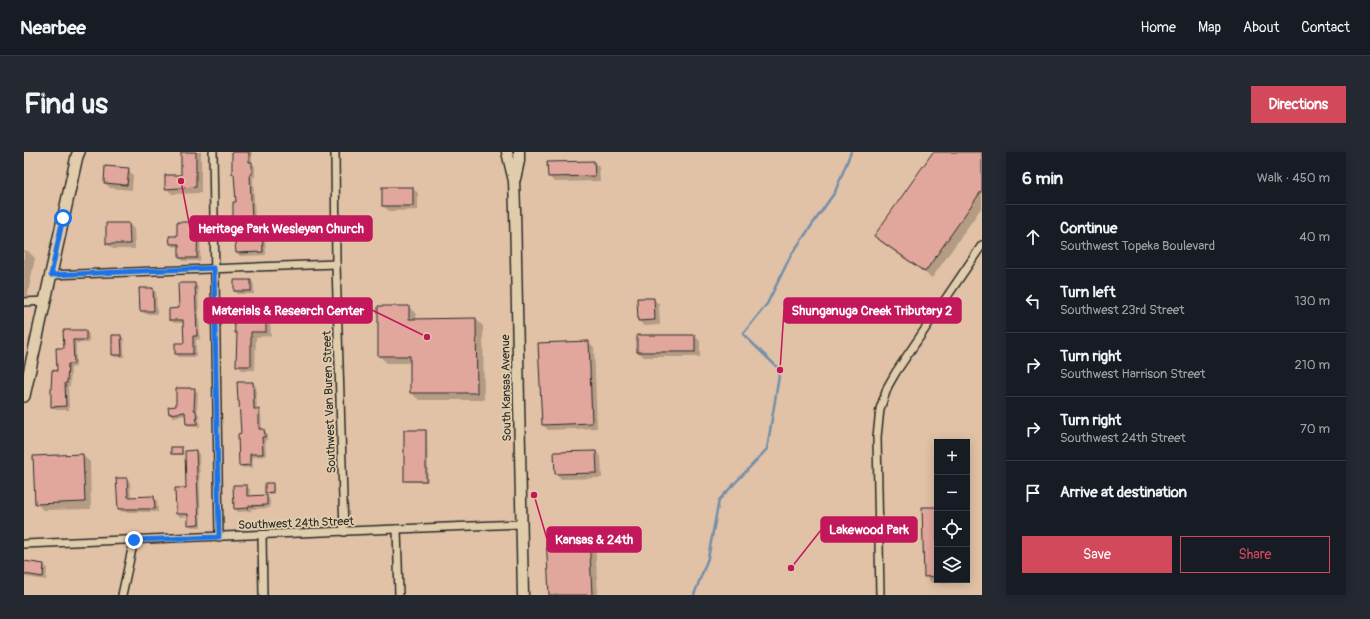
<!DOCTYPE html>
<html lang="en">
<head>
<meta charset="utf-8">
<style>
	body { margin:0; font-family:Pangolin,sans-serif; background:#242831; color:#f1f3f6 }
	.controls { position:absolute; right:12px; bottom:12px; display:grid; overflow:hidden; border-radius:0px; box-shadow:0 2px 10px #0003 }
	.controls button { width:36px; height:36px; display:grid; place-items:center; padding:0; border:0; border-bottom:1px solid #363941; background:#171b24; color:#f1f3f6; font:20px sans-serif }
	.stop { position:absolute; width:12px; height:12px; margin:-9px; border:3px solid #1a73e8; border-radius:50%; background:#fff }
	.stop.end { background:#1a73e8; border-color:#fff; box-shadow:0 1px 4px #0008 }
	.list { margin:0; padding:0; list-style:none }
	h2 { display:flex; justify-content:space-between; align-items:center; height:52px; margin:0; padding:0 16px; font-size:17px }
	h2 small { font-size:13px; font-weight:400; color:#9ea1a6 }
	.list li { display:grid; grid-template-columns:26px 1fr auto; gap:12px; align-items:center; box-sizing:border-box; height:64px; padding:0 16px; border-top:1px solid #363941 }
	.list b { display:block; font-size:15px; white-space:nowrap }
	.list p { margin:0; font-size:13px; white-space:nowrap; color:#9ea1a6 }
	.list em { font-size:13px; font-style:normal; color:#9ea1a6 }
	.actions { display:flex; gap:8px; padding:12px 16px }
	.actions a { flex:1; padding:9px 0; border:1px solid #d1495b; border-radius:0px; text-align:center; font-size:14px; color:#d1495b }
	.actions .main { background:#d1495b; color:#fff }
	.icon { flex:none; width:22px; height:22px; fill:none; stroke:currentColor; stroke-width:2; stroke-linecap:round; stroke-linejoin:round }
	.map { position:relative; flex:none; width:958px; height:443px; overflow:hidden; border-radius:0px }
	header { display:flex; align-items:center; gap:24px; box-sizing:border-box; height:56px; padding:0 20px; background:#171b24; border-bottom:1px solid #363941 }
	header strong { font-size:19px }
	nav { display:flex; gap:22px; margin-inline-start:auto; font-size:14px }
	.intro { display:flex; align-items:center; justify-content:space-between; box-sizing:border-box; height:96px; padding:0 24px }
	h1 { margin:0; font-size:28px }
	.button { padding:10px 18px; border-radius:0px; background:#d1495b; color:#fff; font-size:14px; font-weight:700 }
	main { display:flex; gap:24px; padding:0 24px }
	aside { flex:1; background:#171b24; border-radius:0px; box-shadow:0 2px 10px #0003 }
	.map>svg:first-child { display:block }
	.shadow { fill:#0003 }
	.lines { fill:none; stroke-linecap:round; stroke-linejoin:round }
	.stream { stroke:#728ea9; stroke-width:2.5 }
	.building { fill:#e1a79c; stroke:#2b2b2b }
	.minor-casing { stroke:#2b2b2b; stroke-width:10 }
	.secondary-casing { stroke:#2b2b2b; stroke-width:13 }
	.primary-casing { stroke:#2b2b2b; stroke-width:14 }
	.minor { stroke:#e1cdab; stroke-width:7 }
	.secondary { stroke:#e1cdab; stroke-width:10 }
	.primary { stroke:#e1cdab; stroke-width:11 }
	.route { stroke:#1a73e8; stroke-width:5 }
	.labels { text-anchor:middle; stroke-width:3.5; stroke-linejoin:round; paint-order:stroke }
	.street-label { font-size:12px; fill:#2b2b2b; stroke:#e1cdab }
	.leader { fill:none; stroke:#c2185b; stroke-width:1.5 }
	.callout-dot { fill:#c2185b; stroke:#e1cdab; stroke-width:1.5 }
	.callout { fill:#c2185b; stroke:#c2185b; stroke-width:1.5 }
	.callout-label { font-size:13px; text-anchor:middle; font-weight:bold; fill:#fff }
</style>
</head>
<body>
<header>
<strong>Nearbee</strong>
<nav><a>Home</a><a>Map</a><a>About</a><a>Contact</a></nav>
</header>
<div class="intro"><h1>Find us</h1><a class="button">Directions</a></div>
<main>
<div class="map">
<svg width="958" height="443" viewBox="0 0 958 443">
	<rect width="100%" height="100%" fill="#e1c2a6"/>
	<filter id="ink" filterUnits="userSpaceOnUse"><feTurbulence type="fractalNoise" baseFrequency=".025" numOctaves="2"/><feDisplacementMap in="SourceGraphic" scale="8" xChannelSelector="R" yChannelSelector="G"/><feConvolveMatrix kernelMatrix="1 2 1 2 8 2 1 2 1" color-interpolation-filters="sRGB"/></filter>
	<g filter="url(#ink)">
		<g class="shadow">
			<polygon points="158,0 177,0 177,41 148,42 142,36 158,24"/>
			<polygon points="208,0 228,0 228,12 231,14 231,25 229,25 231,70 257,70 261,73 261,82 241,82 242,103 216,104 213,100 211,24 209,21 209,2"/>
			<polygon points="910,0 958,0 958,55 908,126 858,91 851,84"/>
			<polygon points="570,10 575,15 576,29 530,30 525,24"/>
			<polygon points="104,17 109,23 108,38 86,36 81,31"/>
			<polygon points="388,36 394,41 394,58 365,59 359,54"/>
			<polygon points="174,71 177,74 176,109 159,109 156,106 156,94 150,95 147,92 154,85"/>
			<polygon points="105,72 110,77 111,97 89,97 83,92"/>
			<polygon points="0,98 4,99 11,106 3,146 0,146"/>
			<polygon points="227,129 230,133 230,142 214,142 211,139"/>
			<polygon points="171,132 174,135 176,187 172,188 172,205 155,205 152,202 161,192 160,171 150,171 146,168 156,157"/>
			<polygon points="129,137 132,140 133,162 121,162 117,159"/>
			<polygon points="629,147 635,152 636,173 620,174 615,169"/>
			<polygon points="385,155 392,162 392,168 452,167 459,174 460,248 395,248 387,241 387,211 363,211 355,204"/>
			<polygon points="241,161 246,166 247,184 232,185 231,218 218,218 213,213 214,183 212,181"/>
			<polygon points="40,179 61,179 65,182 65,191 52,191 52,215 47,216 46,234 44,234 45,258 32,258 28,255 34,220 41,197"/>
			<polygon points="97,184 100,187 100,205 91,205 89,203"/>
			<polygon points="671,184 676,189 676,205 620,205 614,200"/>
			<polygon points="564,190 570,195 573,276 524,278 518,272"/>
			<polygon points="229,231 232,234 233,258 237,261 238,278 240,278 243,281 243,288 241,288 242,304 228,305 229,316 219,316 216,313 218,282 216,251 215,249"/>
			<polygon points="170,237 174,241 173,260 175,262 176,275 166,275 163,272 163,263 149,265 146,261"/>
			<polygon points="401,279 403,280 404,330 383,330 381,329"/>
			<polygon points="158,296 159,298 159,303 149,303 148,302"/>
			<polygon points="172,299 175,302 177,375 168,375 165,372 165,364 156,365 153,362 163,337"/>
			<polygon points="572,300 577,305 578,326 537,327 532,321 531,301"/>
			<polygon points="58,303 66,310 67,357 19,358 12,351"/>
			<polygon points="103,327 106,330 107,346 130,345 133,349 134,360 98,360 95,357"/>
			<polygon points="249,332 250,334 250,342 244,342 242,340"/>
			<polygon points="222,334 226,337 226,345 243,344 246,348 246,356 227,357 227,359 214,360 211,356"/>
			<polygon points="913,356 913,428 943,428 943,401 944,430 908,431 901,424"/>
			<polygon points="564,383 571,390 574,443 526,443"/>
			<polygon points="0,410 20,413 23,416 22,428 2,425 0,423"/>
		</g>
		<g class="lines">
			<polyline class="stream" points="670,443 684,406 695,348 743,297 756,218 719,182 743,152 767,103 811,40 827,0"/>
		</g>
		<g class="building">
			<polygon points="157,0 172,0 172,35 141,37 141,23 157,23"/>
			<polygon points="208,0 225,0 225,10 228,10 228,22 226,22 228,69 258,69 258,79 238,79 239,100 212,101 209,69 209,50 212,50 210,22 208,22"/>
			<polygon points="909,0 958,0 958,38 901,120 850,84"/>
			<polygon points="570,9 571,24 524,25 523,10"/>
			<polygon points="81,14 105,16 103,33 80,31"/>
			<rect x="358" y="35" width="31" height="19"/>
			<polygon points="153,70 174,70 173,106 155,106 155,92 146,92 145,84 153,84"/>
			<polygon points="82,71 105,71 106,92 82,92"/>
			<rect x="210" y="128" width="17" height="11"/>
			<polygon points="154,131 171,131 173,184 169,184 169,202 151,202 151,191 160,191 159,168 145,168 145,157 155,156"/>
			<polygon points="115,136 129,136 130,159 116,159"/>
			<polygon points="613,146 630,146 631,168 614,169"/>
			<polygon points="354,154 385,154 385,167 452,166 453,241 386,241 386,204 354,204"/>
			<polygon points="242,160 242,180 227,180 227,214 212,214 213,181 211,181 210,161"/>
			<polygon points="39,178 62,178 62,188 49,188 50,212 44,212 43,231 41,231 42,254 27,255 27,238 28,218 33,219 32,196 40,196"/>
			<polygon points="88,183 97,183 98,203 88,203"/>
			<rect x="613" y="183" width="58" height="17"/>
			<polygon points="565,189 568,271 518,273 514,191"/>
			<polygon points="213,230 229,230 230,257 235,257 235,277 240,277 241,285 238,285 239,302 226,302 226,313 215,314 214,282 217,281 215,249 214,249"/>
			<polygon points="152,236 171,236 170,258 172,258 173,272 162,272 161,260 145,262 144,255 152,254"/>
			<rect x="380" y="278" width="22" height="51"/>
			<rect x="147" y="295" width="11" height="7"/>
			<polygon points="172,298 175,372 164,373 164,362 152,362 151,336 162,336 161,299"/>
			<polygon points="572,299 573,321 531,322 530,300"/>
			<polygon points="59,302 61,350 11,352 9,304"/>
			<polygon points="92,326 103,326 104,345 130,344 131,357 94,357"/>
			<polygon points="241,331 249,331 249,340 241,341"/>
			<polygon points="209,333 223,333 223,344 243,343 243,353 224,354 224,356 210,357"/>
			<polygon points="898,355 913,355 913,424 900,425"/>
			<polygon points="565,382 568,443 525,443 522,384"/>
			<polygon points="0,409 20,412 19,425 0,422"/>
		</g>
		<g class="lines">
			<g class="minor-casing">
				<g id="minor">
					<polyline points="189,0 195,385"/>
					<polyline points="311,0 312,112 320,380"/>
					<polyline points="27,123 312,112"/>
					<polyline points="0,150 21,149"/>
					<polyline points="373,377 375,443"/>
					<polyline points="238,383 239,443"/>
					<polyline points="0,392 497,372"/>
					<polyline points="98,443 110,388"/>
					<polyline points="856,443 853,285 856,257 864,234 872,220 958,93"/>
				</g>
			</g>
			<g class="secondary-casing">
				<g id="secondary">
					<polyline points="483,0 490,29 491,58 499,443"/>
					<polyline points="491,27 495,9 495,0"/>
				</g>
			</g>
			<g class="primary-casing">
				<polyline id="primary" points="0,244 53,4 55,0"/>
			</g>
			<use href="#minor" class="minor"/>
			<use href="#secondary" class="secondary"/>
			<use href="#primary" class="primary"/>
		</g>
	</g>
	<g class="lines" filter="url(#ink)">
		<polyline class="route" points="39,66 27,123 190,116 195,385 110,388"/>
	</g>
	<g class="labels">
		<g class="street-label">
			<text transform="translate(482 236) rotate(-91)" y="4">South Kansas Avenue</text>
			<text transform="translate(305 250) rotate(-92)" y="4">Southwest Van Buren Street</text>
			<text transform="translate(272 371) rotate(-2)" y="4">Southwest 24th Street</text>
		</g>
	</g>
	<path class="leader" d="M157 29L166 76M403 185L348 158M756 218L760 158M767 416L797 378M510 343L523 387"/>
	<g class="callout-dot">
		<circle cx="157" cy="29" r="4"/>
		<circle cx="403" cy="185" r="4"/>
		<circle cx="756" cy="218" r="4"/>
		<circle cx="767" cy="416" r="4"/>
		<circle cx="510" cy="343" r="4"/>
	</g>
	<g class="callout">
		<rect x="166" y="64" width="182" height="25" rx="4"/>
		<rect x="180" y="146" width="168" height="25" rx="4"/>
		<rect x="760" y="146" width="177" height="25" rx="4"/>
		<rect x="797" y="365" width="96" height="25" rx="4"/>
		<rect x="523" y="375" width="94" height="25" rx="4"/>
	</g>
	<g class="callout-label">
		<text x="257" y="81">Heritage Park Wesleyan Church</text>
		<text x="264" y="163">Materials &amp; Research Center</text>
		<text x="848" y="163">Shunganuga Creek Tributary 2</text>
		<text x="845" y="382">Lakewood Park</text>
		<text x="570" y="392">Kansas &amp; 24th</text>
	</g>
</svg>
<div class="controls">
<button>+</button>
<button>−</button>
<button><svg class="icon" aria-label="locate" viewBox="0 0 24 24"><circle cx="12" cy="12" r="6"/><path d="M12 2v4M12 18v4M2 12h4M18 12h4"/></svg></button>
<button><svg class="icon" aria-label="layers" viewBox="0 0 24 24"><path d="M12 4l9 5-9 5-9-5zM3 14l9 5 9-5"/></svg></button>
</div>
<div class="stop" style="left:39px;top:66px"></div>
<div class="stop end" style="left:110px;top:388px"></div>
</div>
<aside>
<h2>6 min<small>Walk · 450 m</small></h2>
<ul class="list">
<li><svg class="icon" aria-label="ahead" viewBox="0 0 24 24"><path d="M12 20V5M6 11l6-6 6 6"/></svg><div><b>Continue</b><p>Southwest Topeka Boulevard</p></div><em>40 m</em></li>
<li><svg class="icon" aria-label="left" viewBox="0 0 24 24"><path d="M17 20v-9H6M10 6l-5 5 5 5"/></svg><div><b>Turn left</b><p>Southwest 23rd Street</p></div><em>130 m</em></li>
<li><svg class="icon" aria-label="right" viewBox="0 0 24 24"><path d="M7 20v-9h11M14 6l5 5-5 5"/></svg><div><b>Turn right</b><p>Southwest Harrison Street</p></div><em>210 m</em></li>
<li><svg class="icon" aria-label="right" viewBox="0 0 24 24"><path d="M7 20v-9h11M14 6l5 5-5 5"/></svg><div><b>Turn right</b><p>Southwest 24th Street</p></div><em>70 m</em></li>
<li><svg class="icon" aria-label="arrive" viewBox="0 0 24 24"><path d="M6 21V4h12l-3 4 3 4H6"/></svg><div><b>Arrive at destination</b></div></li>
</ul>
<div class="actions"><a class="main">Save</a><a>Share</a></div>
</aside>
</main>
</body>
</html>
